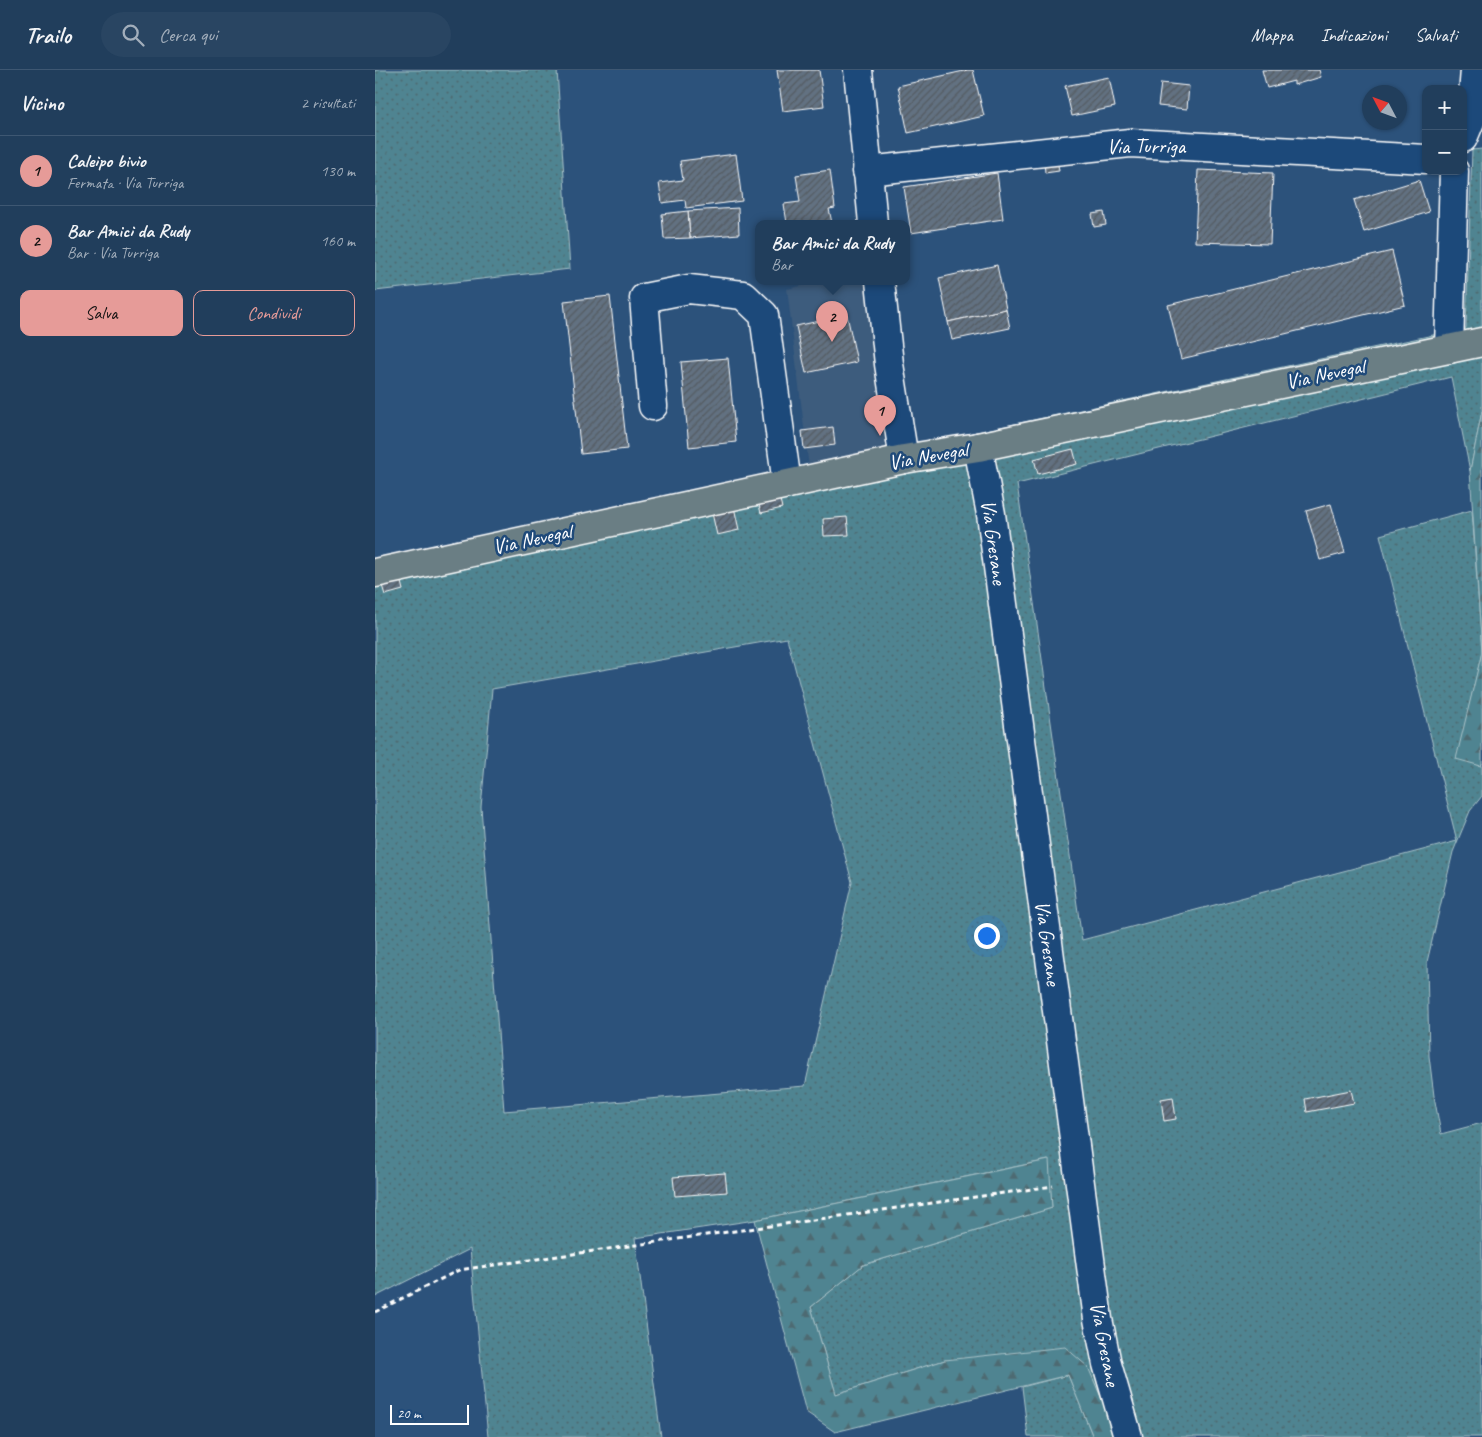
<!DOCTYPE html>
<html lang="it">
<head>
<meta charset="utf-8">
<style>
	body { margin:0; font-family:Caveat,sans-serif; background:#294562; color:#f1f3f6 }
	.controls { position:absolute; right:15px; top:15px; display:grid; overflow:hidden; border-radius:10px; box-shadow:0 1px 4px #0004 }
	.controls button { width:45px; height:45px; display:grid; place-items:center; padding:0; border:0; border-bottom:1px solid #3e5772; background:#213e5c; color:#f1f3f6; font:25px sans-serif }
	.compass { position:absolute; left:987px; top:15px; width:45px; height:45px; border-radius:50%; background:#213e5c; box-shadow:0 1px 4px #0004; rotate:311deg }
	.scale { position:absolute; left:15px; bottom:12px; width:79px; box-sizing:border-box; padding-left:5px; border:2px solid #fff; border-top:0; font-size:14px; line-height:18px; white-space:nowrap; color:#fff; -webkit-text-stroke:4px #1f4a7a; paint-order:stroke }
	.you { position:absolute; left:611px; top:865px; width:18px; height:18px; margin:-12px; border:4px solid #fff; border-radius:50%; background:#1a73e8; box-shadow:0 0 0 8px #1a73e833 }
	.badge { display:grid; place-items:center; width:32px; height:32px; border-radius:50%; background:#e69b98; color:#111; font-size:16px; font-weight:700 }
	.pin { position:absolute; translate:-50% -41px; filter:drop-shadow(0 1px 2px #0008) }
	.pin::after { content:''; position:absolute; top:26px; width:18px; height:15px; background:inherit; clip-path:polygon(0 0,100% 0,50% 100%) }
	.popup { position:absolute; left:380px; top:150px; width:155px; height:65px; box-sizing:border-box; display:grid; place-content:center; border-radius:10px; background:#213e5c; filter:drop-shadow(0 1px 4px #0005); font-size:16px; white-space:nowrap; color:#a2aebb }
	.popup b { font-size:19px; color:#f1f3f6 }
	.popup::after { content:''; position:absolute; left:50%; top:100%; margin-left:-10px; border:10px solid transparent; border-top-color:#213e5c }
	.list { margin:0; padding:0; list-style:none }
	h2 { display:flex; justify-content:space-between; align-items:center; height:65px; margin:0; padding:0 20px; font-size:21px }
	h2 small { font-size:16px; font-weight:400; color:#a2aebb }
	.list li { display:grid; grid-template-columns:32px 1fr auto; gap:15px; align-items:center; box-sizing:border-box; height:70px; padding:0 20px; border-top:1px solid #3e5772 }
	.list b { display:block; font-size:19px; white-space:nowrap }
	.list p { margin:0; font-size:16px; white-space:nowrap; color:#a2aebb }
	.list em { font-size:16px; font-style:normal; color:#a2aebb }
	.actions { display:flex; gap:10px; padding:15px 20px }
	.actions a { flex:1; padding:11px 0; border:1px solid #e69b98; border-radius:10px; text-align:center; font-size:18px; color:#e69b98 }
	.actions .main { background:#e69b98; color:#111 }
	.icon { flex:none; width:28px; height:28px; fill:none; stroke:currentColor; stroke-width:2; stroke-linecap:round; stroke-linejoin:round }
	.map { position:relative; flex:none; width:1107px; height:1367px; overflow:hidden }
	header { display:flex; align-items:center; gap:30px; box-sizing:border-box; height:70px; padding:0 25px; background:#213e5c; border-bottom:1px solid #3e5772 }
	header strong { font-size:24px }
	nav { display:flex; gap:28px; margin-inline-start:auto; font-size:18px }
	.search { width:350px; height:45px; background:#294562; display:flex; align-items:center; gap:12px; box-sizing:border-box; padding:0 18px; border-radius:28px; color:#a2aebb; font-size:19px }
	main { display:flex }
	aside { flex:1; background:#213e5c }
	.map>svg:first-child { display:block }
	.built { fill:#3c5b7d }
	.grass { fill:url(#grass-dots); stroke:#a8c2c8; fill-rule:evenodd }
	.forest { fill:url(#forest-firs); stroke:#a8c2c8 }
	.building { fill:url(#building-hatch); stroke:#fff }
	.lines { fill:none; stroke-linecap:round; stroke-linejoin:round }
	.minor-casing { stroke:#fff; stroke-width:31 }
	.major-casing { stroke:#fff; stroke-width:31 }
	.path { stroke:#fff; stroke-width:3; stroke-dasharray:5 4; stroke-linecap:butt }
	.minor { stroke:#1f4a7a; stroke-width:28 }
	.major { stroke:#6b7e84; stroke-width:28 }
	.labels { text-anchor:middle; stroke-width:5; stroke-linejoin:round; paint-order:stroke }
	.street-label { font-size:21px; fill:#fff; stroke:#1f4a7a }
</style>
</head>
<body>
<header>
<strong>Trailo</strong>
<div class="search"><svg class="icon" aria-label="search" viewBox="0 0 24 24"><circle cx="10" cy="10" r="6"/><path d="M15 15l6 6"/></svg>Cerca qui</div>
<nav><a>Mappa</a><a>Indicazioni</a><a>Salvati</a></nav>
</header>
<main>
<aside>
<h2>Vicino<small>2 risultati</small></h2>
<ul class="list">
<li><span class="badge">1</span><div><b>Caleipo bivio</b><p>Fermata · Via Turriga</p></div><em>130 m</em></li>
<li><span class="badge">2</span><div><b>Bar Amici da Rudy</b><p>Bar · Via Turriga</p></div><em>160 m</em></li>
</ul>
<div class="actions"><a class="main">Salva</a><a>Condividi</a></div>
</aside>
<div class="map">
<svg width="1107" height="1367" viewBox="0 0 1107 1367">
	<defs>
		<pattern id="grass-dots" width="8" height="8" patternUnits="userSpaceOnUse" patternTransform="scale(1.25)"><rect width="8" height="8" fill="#508491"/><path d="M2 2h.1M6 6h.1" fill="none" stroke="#4e6b72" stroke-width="1.8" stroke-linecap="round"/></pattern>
		<pattern id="forest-firs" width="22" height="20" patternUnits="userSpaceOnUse" patternTransform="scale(1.25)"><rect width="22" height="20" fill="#508491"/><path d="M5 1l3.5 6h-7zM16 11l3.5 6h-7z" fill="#4e6b72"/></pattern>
		<pattern id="building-hatch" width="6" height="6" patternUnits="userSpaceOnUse" patternTransform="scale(1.25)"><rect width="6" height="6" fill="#627181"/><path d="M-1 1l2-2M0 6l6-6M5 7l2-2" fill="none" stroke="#555b61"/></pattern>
	</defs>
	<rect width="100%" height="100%" fill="#2c527b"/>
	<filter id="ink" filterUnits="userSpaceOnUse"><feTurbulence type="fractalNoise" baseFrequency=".02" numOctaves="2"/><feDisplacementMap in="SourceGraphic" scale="10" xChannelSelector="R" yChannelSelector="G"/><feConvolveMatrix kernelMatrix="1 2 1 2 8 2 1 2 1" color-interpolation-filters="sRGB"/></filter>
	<g filter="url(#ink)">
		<polygon class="built" points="448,211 517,211 540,376 434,398 412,219"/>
		<g class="grass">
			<polygon points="0,0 182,0 195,199 0,221"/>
			<path d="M 1107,79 L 1107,341 L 1095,401 L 1076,307 L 642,414 L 707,870 L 1082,771 L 1005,465 L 1097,440 L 1107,582 L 1082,688 L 1106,696 L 1107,693 L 1107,726 L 1095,741 L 1078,782 L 1052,892 L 1054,986 L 1059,1026 L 1066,1064 L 1107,1053 L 1107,1367 L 743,1367 L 713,1298 L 570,1290 L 461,1324 L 436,1237 L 488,1195 L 677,1138 L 673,1090 L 380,1150 L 260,1168 L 286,1367 L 113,1367 L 95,1179 L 0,1227 L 0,490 L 1091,258 L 1097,80 ZM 412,568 L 477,812 L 430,1016 L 129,1041 L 106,737 L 117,619 Z"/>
			<polygon points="693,1305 718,1367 653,1367 647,1317"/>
		</g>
		<g class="forest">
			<polygon points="1107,341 1107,693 1106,696 1081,689 1107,582 1095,401"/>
			<polygon points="674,1090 677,1138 488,1195 436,1237 461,1324 570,1290 690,1277 713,1297 743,1367 718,1367 693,1305 460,1362 431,1342 380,1150"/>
		</g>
		<g class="building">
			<polygon points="402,0 444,0 449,36 408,41"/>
			<polygon points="593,0 598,0 609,46 533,63 523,16"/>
			<polygon points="887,0 944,0 946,7 919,15 919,11 892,18"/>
			<polygon points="734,7 740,37 697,46 690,16"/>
			<polygon points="786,13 814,16 812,39 783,36"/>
			<polygon points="361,84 367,131 311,138 310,130 287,133 284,113 308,110 305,91"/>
			<polygon points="682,89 684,101 670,103 669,91"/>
			<polygon points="455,100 460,138 454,139 457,153 412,153 409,134 425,132 421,105"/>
			<polygon points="823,100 898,103 895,174 820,172"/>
			<polygon points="622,103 628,149 536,163 529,117"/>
			<polygon points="1044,110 1054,142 989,162 979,130"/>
			<polygon points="363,138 364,164 315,168 313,141"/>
			<polygon points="313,141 315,168 289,169 287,144"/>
			<polygon points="729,142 731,155 719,157 717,144"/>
			<polygon points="1017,181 1030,235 806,289 793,235"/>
			<polygon points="622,195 631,239 573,252 564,208"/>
			<polygon points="235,226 252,379 206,384 189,231"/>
			<polygon points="631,239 635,258 577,270 573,252"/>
			<polygon points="472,245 482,292 431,303 421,256"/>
			<polygon points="353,288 361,372 314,377 306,292"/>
			<polygon points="458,357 460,375 429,379 427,361"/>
			<polygon points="698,379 702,394 663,404 659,389"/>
			<polygon points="404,426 407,438 386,443 383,431"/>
			<polygon points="956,434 970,483 945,490 931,441"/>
			<polygon points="359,437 364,460 342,465 337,443"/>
			<polygon points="472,447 474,465 449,466 448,449"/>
			<polygon points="23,501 28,520 10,525 4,506"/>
			<polygon points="976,1020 979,1033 932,1042 930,1029"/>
			<polygon points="798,1027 801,1049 789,1051 786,1029"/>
			<polygon points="350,1103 352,1122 300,1126 298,1107"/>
		</g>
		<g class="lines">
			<g class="minor-casing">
				<g id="minor">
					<polyline points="483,0 498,153"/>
					<polyline points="1088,68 1096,49 1100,0"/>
					<polyline points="492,101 755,73 1051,89"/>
					<polyline points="505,211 514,294 529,389"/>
					<polyline points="1074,279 1079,101"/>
					<polyline points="278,336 269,228 314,219 368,225 389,245 412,414"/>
					<polyline points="603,377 616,444 723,1249 732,1294 753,1367"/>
				</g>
			</g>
			<g class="major-casing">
				<polyline id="major" points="0,503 529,389 603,377 1107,272"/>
			</g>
			<polyline class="path" points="0,1242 84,1200 678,1116"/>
			<use href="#minor" class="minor"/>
			<use href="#major" class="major"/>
		</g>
	</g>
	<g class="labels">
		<g class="street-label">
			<text x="771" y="83">Via Turriga</text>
			<text transform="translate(950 304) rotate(-12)" y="7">Via Nevegal</text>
			<text transform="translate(553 386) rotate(-10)" y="7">Via Nevegal</text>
			<text transform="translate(157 469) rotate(-12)" y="7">Via Nevegal</text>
			<text transform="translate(619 472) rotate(82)" y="7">Via Gresane</text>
			<text transform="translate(673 873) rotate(82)" y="7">Via Gresane</text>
			<text transform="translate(730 1274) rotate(79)" y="7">Via Gresane</text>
		</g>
	</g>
</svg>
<div class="controls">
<button>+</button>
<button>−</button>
</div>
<svg class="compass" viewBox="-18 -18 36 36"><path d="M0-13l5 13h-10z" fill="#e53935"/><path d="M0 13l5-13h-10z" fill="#a2aebb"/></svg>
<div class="scale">20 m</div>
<div class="you"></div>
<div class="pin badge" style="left:505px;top:366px">1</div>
<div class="pin badge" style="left:457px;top:272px">2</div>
<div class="popup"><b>Bar Amici da Rudy</b>Bar</div>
</div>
</main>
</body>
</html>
